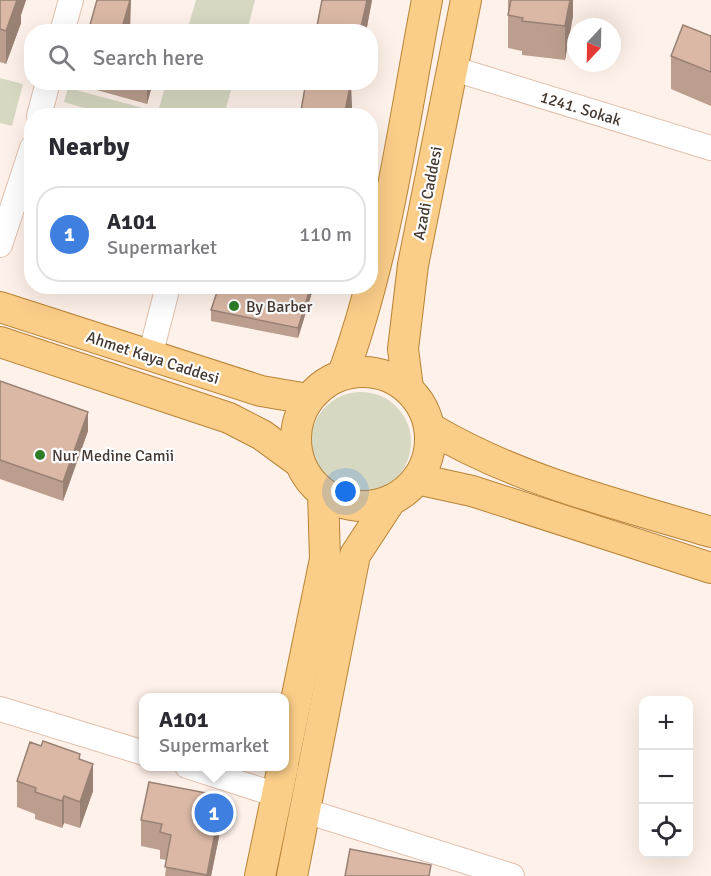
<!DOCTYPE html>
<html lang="en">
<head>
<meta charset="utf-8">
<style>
	body { margin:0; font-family:Signika,sans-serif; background:#f7f7f7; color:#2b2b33 }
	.controls { position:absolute; right:18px; bottom:18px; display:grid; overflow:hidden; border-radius:12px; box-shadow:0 6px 24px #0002 }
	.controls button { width:54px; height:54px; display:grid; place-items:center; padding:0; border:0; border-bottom:2px solid #e1e1e2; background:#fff; color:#2b2b33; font:30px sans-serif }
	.compass { position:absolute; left:567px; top:18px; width:54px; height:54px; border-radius:50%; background:#fff; box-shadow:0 6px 24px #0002; rotate:202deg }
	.you { position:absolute; left:346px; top:492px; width:21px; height:21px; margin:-15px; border:4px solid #fff; border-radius:50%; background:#1a73e8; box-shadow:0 0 0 9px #1a73e833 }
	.badge { display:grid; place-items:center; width:39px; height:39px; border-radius:50%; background:#0b8043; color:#fff; font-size:20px; font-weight:700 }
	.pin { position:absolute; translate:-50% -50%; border:3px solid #fff; box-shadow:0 2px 6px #0006 }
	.popup { position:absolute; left:139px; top:693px; width:150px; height:78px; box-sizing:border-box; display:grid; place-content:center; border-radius:12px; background:#fff; filter:drop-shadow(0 2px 4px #0005); font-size:20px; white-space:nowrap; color:#7c7c81 }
	.popup b { font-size:22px; color:#2b2b33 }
	.popup::after { content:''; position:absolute; left:50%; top:100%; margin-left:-12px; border:12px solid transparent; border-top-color:#fff }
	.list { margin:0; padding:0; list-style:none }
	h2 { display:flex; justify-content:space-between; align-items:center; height:78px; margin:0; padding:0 24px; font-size:26px }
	h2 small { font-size:20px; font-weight:400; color:#7c7c81 }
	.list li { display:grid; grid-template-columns:39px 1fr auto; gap:18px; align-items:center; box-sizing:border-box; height:96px; margin:0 12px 12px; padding:0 12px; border:2px solid #e1e1e2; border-radius:24px }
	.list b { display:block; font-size:22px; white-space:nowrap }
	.list p { margin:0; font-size:20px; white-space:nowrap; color:#7c7c81 }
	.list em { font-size:20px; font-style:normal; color:#7c7c81 }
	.icon { flex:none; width:33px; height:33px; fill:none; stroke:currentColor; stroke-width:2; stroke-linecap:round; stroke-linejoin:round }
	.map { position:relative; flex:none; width:711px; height:876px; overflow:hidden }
	.search { position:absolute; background:#fff; box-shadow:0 6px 24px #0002; left:24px; top:24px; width:354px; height:66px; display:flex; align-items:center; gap:15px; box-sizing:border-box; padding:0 21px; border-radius:24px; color:#7c7c81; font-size:22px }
	.panel { position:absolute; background:#fff; box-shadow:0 6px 24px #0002; left:24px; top:108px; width:354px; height:186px; border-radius:24px }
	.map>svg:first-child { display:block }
	.green { fill:#d6d8c2 }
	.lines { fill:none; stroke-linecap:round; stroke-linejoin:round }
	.minor-casing { stroke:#e0c0ad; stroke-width:26 }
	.major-casing { stroke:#b88437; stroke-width:32 }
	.minor { stroke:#fff; stroke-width:24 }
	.major { stroke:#facd89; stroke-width:30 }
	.wall { fill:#bb9e8e }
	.shaded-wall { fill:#998174 }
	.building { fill:#dab8a5; stroke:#998174; stroke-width:1.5 }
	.poi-dot { fill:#2e7d26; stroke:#fff; stroke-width:2 }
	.labels { text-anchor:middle; stroke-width:4.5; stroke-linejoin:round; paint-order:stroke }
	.street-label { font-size:16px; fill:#453931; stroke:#fff }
	.poi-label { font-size:16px; fill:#453931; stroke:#fff; text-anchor:start }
</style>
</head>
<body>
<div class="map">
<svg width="711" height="876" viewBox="0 0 711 876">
	<rect width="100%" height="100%" fill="#fef1e9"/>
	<g class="green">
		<polygon points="196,0 255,0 247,31 187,31"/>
		<polygon points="0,78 23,84 12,126 0,123"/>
		<polygon points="166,83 233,83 224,115 108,115 64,102 68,88 158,112"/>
		<circle cx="361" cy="442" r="50"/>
	</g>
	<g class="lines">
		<g class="minor-casing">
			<g id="minor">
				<polyline points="62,32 71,0"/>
				<polyline points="451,68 711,148"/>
				<polyline points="39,116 48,82"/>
				<polyline points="0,245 32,148"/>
				<polyline points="150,356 168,286"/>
				<polyline points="0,709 144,753"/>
				<polyline points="187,766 277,795"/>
				<polyline points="306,811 512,876"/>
			</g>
		</g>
		<g class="major-casing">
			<g id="major">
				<polyline points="0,307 261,391 308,399"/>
				<polyline points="0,342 229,418 262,435 299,462"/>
				<circle cx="363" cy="439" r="67"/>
				<path d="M 343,374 C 387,254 403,125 427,0"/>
				<polyline points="408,388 403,349 413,265 466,0"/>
				<path d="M 430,428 C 517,480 615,503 711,532"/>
				<polyline points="417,479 472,491 711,568"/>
				<polyline points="284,759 325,559 323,493"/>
				<polyline points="260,876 283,766"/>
				<polyline points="292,876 355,555 391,500"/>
			</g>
		</g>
		<use href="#minor" class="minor"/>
		<use href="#major" class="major"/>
	</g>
	<g class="wall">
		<polygon points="0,0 26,0 21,15 21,23 6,64 0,62"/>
		<polygon points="372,0 366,32 317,32 317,26"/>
		<polygon points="508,0 573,0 573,16 565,60 522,55 522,51 508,48"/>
		<polygon points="711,36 711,106 671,89 671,56"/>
		<polygon points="82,82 153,82 147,104 82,86"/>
		<polygon points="314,286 298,338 211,321 211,310"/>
		<polygon points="0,381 88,431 63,501 0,479"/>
		<polygon points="80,760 93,791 80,828 64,823 62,828 35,819 35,814 17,807 17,781"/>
		<polygon points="141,820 222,822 211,876 165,876 167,860 160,859 160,850 141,846"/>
	</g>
	<g class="shaded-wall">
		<polygon points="17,0 26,0 21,15 21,23 6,64 6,31"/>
		<polygon points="130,0 131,0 130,32 122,28"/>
		<polygon points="367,0 372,0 366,32 360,32"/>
		<polygon points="570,0 573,0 573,16 565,60 565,26"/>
		<polygon points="147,82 153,82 147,104"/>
		<polygon points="351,82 352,107 350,116 344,116"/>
		<polygon points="311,286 314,286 298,338 298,328"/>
		<polygon points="88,412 88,431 63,501 63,482"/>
		<polygon points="93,764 93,791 80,828 80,802"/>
		<polygon points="64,796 64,823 62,828 62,801"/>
		<polygon points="222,796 222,822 211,876 207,876"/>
	</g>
	<g class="building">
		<polygon points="0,0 17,0 6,31 0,29"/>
		<polygon points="97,0 130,0 122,28 134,32 88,32"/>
		<polygon points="322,0 367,0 360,32 343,32 317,26"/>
		<polygon points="511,0 570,0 565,26 522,21 523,18 508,15"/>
		<polygon points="683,25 711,36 711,72 671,56"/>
		<polygon points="306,82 351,82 344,116 300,116"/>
		<polygon points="219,286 311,286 298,328 211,310"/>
		<polygon points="0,381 88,412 63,482 0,460"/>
		<polygon points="43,741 80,754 79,759 93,764 80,802 64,796 62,801 35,792 36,788 17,781 30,742 41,746"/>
		<polygon points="149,782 222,796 207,875 165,867 171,835 160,832 162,824 141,820"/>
		<polygon points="350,849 431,865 429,876 345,876"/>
	</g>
	<g class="poi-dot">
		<circle cx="234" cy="306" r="6"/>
		<circle cx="40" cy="455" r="6"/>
	</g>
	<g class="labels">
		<g class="street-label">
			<text transform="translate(581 108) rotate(17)" y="6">1241. Sokak</text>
			<text transform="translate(427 193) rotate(-79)" y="6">Azadi Caddesi</text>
			<text transform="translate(153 357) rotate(18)" y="6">Ahmet Kaya Caddesi</text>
		</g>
		<g class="poi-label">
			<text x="246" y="312">By Barber</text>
			<text x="52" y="461">Nur Medine Camii</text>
		</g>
	</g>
</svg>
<div class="controls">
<button>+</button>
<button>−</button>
<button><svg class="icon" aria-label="locate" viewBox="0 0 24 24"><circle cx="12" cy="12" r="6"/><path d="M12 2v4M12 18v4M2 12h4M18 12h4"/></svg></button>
</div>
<svg class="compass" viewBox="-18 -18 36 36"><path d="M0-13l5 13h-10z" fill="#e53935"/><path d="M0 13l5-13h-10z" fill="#7c7c81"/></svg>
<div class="you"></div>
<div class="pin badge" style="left:214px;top:813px;background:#3f7fe0">1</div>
<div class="popup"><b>A101</b>Supermarket</div>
<div class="search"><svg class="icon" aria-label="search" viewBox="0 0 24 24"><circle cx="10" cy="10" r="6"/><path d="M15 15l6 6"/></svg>Search here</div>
<section class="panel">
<h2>Nearby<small></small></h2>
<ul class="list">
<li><span class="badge" style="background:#3f7fe0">1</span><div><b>A101</b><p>Supermarket</p></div><em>110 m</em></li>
</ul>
</section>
</div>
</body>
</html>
